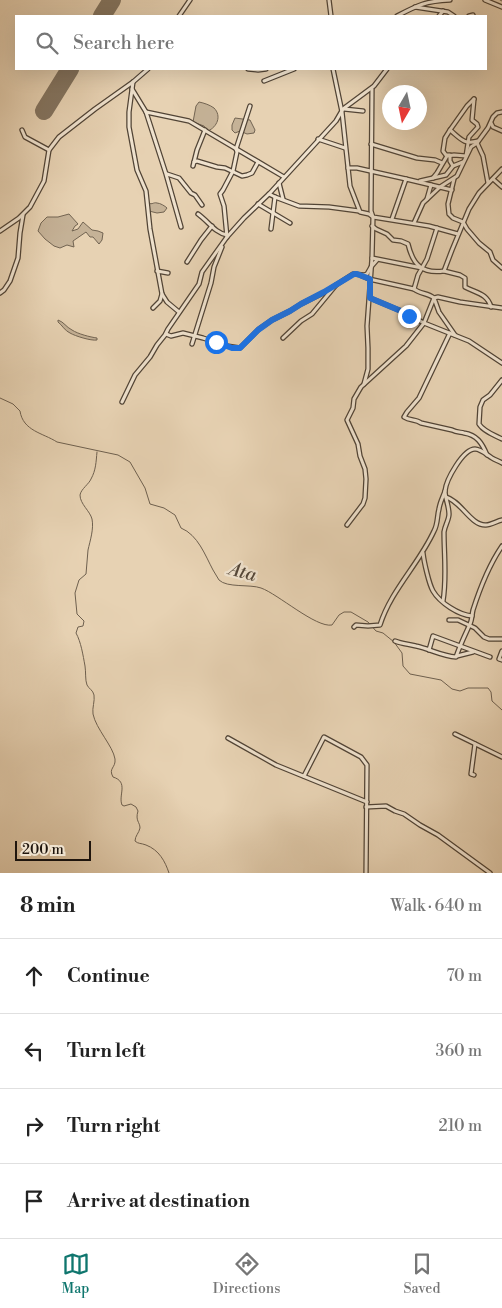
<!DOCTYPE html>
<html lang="en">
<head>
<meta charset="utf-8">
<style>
	body { margin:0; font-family:"Libre Bodoni",serif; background:#f6f6f6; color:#222 }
	.compass { position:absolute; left:382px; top:85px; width:45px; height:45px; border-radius:50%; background:#fff; box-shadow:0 5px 20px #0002; rotate:189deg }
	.scale { position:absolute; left:15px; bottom:12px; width:76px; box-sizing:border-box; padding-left:5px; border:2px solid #1f150d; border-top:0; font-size:14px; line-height:18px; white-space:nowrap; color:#1f150d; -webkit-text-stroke:4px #efe2ce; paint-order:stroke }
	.stop { position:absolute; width:15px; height:15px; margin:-11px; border:4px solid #1a73e8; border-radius:50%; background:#fff }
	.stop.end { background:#1a73e8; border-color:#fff; box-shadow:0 1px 5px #0008 }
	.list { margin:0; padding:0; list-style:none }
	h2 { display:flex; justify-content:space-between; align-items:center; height:65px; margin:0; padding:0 20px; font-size:21px }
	h2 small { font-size:16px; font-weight:400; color:#767676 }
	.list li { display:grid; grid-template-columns:32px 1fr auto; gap:15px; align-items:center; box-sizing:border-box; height:75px; padding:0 20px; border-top:1px solid #e0e0e0 }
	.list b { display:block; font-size:19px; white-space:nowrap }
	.list em { font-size:16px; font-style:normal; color:#767676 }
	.icon { flex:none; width:28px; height:28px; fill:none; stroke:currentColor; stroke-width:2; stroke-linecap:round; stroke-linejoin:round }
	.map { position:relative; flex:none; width:502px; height:873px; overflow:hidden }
	.search { position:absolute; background:#fff; box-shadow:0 5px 20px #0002; left:15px; right:15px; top:15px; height:55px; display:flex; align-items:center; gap:12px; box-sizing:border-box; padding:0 18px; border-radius:0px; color:#767676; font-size:19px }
	.sheet { height:365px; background:#fff }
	nav { display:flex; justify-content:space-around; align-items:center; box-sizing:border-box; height:70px; border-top:1px solid #e0e0e0; background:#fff; font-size:14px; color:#767676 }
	nav a { display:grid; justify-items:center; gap:2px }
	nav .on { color:#0f766e }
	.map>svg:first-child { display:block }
	.green { fill:#c5b297; stroke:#726452 }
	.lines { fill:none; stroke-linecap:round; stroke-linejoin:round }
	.stream { stroke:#6e604f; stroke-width:1 }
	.runway { stroke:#837460; stroke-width:18 }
	.street-casing { stroke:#514436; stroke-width:5.5 }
	.street { stroke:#efe2ce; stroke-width:3 }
	.route { stroke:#1a73e8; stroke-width:6 }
	.labels { text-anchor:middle; stroke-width:4.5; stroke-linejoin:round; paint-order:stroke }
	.water-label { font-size:19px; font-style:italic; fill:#544739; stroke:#efe2ce }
</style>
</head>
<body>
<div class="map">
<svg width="502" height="873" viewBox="0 0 502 873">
	<rect width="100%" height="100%" fill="#e7d2b3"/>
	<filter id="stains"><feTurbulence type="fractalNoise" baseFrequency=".004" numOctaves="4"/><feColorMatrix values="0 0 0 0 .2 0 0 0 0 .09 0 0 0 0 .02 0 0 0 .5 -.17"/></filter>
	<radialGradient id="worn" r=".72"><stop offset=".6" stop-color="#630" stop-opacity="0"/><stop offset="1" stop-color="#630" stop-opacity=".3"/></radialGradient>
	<g class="green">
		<path d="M 199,102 C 204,103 210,105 214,108 C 222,116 217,127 208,131 L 204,126 L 193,122 L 196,106 Z"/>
		<polygon points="235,118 250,120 255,130 254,133 247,134 240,131 235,133 232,130 232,125"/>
		<path d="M 148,203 C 153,205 153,202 157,203 C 160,203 165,206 167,208 L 164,212 L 157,213 L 149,211 Z"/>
		<polygon points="69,214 78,224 75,226 72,231 78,229 83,222 92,230 98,231 103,233 102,240 99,244 93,237 90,237 86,232 73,241 74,247 67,245 60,248 54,246 45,239 38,231 41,223 47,217 58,217"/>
		<path d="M 58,320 C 64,322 66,327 72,330 C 78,334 90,337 97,338 L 97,340 C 91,341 75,336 70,333 C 65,331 62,325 58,322 Z"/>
	</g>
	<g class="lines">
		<g class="stream">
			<polyline points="500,0 502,1"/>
			<path d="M 0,398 L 13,404 L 20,411 C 23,431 43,433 57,442 L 118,455 L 130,462 L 145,488 L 150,504 L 164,508 L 175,515 L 181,528 C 198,535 205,555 213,570 C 215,573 217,577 219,580 C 227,588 250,584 261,588 C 278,594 316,628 332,625 L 339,615 L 344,612 L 351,612 L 368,622 L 376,631 L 383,633 L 394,642 L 402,653 L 403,666 L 410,674 L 441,680 L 452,689 L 460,691 L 468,688 L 488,688 L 491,692 L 492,701 L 502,710"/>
			<path d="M 97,452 C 96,462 96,470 91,479 C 89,484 81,489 80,495 C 80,504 90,511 92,519 C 94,529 90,541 88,550 C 87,558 87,566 86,574 L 79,580 L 75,593 L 77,614 L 84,621 L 83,626 L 78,627 L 76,633 C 81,642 83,655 85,666 C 86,672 85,680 87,685 C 89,689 93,690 94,695 C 95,701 92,708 93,714 C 96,729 113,746 115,759 C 116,768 108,768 113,777 C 129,782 118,795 122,805 L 124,806 L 131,804 L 136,807 L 138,811 C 135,821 140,822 140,828 C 139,833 135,836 135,841 C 138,844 141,843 146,845 C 159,850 165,861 169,873"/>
		</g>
		<g class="runway">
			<polyline points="102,16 112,0"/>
			<polyline points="44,111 70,69"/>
		</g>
		<g class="street-casing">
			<g id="street">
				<polyline points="329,0 331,16"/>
				<polyline points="485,0 502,7"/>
				<polyline points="415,7 448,12 454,16"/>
				<polyline points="179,16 190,0"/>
				<path d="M 397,16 C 418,5 426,1 450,0"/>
				<polyline points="439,16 443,11"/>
				<polyline points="469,16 473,15"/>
				<polyline points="248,69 258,70 266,69"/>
				<path d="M 333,69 L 342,112 L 350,186 L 360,212 L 369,214 L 373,217 L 372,258 L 422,268 L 418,275 L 414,289 C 420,294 428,293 434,298 L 424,323 L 469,341 L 502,363"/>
				<polyline points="264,81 294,69"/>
				<polyline points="133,82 129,112 129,127 137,170 146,191 150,229 162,294 167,302 179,312"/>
				<polyline points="132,89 146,112 166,174 181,227"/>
				<polyline points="372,89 371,211 373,217 429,226 458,234"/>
				<path d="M 474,99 L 467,106 L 450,130 C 461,139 464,145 478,141"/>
				<polyline points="344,109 363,111"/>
				<polyline points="146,112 189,121 284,177"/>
				<polyline points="491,123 493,127 502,131"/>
				<polyline points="22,130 25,137 49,150"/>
				<polyline points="450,130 445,138 443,151 446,155 450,155 450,161 453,166"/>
				<polyline points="318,139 345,148"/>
				<polyline points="477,143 483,156 488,183"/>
				<polyline points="371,144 417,158 435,160 442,163"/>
				<polyline points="194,162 197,161 217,167 225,168 242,176 247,175 252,173 258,162"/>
				<polyline points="193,166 197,150 205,130"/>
				<polyline points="348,168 357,168 406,179"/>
				<polyline points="167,174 179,178 191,193 195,195 202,205"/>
				<polyline points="433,178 437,173 447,156 454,155 466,156 469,137 478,127 477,124 472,120 474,99"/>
				<polyline points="454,179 448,204 449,214 453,218 463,222 467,229 479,243 490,252 493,260 502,268"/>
				<polyline points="493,179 502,187"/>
				<polyline points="420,181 446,175 453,166 463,162"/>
				<polyline points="279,183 283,199"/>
				<polyline points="269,194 275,197 299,206 329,207 359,211"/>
				<polyline points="427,199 431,185"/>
				<polyline points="258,204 290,223"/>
				<path d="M 198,214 C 208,221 215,233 227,235"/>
				<polyline points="392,219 406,179 452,190"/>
				<polyline points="414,223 423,203 440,187 457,176 471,147 477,143 488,128 493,117 497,113 502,112"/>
				<path d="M 372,226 L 376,229 L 387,234 L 393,240 L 401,241 L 408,244 C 413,265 422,274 444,271 L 452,250 L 469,209 L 479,193 L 502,169"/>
				<polyline points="271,229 275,197"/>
				<polyline points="0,231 19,218 30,207 44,181 49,150 59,137 95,109 133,82 148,69"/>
				<polyline points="227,237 224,206 220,194 223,190 233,171 237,152 236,149 250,106"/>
				<polyline points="187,262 201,240 212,226"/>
				<polyline points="422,268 427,259 437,228"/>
				<polyline points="157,271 168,273"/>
				<path d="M 444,271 L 460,275 L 465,278 L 465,287 C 476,293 487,293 491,307"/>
				<polyline points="362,276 369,279 414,289"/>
				<polyline points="0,293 4,290 10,281 18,258 20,233 23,215"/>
				<polyline points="153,308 160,301 162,294"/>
				<path d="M 450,333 L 419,398 L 407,412 L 404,417 C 410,421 416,419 421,423 L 452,430 C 456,432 459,432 464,433 C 477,435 482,443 487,455"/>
				<polyline points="166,334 171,336 183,333 203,338 227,346 240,348 259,329 272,320 290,311 301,304 325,292 336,285"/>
				<polyline points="455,335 439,312 434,298 438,297 460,302 502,308"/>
				<polyline points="283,338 301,321 312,314 336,285 353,274 364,275 367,274 371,267 377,260"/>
				<polyline points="192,344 211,283 214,267 222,247"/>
				<path d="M 502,380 L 490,395 L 483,400 L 480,407 L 479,424 C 483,431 494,435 502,439"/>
				<polyline points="364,384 368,369 368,348 367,326 372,258"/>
				<polyline points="122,402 135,375 150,357 157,345 165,335 168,329 199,284 202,272 227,237 244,218 270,193 336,121 343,109 374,86 387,69"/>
				<path d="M 446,497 C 461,501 471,526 486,525 C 491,525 497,521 502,520"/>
				<polyline points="347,525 363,504 365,498 366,479 365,469 360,456 358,444 347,420 353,408 354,399 361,387 406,346 424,323 401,311 370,298"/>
				<path d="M 423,553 C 424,562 429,584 433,591 C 440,603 459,615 472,616"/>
				<path d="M 443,601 C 447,578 444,555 444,532 C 445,525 449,520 449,514 C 449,506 445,498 445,491 C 446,480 463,449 475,449 C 481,449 487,455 492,458 C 495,460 499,461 502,463"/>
				<polyline points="449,620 458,620 475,628 484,637 489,639 502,639"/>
				<path d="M 354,627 L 356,625 L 368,626 L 380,625 C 391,590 419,564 434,531 C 438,524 437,516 439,509 C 440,502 443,497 445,491"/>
				<path d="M 395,641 C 402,644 409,644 416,646 C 430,649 442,656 456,657 C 460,645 465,635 470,624 C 472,620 472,614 473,610 C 480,588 489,565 502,546"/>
				<polyline points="429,650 433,636 490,657"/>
				<polyline points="502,651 499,659 502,660"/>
				<polyline points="457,656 473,652"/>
				<polyline points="455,734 502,757"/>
				<polyline points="228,738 276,765 367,802"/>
				<polyline points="474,775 471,774 475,744"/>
				<polyline points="304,776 324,737 361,757 367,765 366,873"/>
				<polyline points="366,807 386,806 395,811 404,814 420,825 438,835 490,873"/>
			</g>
		</g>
		<use href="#street" class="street"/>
	</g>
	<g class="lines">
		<polyline class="route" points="216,342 232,348 240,348 258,330 272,320 290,311 301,304 324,292 354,274 357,274 370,279 370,298 401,311 409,316"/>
	</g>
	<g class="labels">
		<g class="water-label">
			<text transform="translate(243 571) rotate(15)" y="7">Ata</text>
		</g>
	</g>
	<rect width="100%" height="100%" filter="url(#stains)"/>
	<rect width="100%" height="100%" fill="url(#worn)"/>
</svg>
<svg class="compass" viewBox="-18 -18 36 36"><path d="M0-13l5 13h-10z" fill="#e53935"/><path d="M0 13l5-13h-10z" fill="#767676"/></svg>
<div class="scale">200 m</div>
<div class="stop" style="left:216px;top:342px"></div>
<div class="stop end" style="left:409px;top:316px"></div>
<div class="search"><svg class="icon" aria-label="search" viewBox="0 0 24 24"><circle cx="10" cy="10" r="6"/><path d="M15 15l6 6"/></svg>Search here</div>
</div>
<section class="sheet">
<h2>8 min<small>Walk · 640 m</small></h2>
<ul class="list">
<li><svg class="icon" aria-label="ahead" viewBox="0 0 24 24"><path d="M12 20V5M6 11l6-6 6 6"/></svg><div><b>Continue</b></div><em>70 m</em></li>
<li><svg class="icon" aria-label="left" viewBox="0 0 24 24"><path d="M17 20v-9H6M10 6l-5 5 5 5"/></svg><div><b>Turn left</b></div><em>360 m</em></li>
<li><svg class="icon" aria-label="right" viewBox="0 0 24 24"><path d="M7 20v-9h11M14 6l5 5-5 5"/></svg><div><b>Turn right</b></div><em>210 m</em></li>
<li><svg class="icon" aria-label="arrive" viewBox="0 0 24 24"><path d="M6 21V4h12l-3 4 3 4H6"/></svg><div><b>Arrive at destination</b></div></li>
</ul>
</section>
<nav>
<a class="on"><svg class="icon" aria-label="map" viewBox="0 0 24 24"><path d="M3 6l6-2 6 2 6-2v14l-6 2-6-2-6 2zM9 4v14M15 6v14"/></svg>Map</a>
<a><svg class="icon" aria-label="directions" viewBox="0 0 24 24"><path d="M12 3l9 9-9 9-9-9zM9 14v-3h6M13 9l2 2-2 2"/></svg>Directions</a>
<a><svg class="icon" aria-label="saved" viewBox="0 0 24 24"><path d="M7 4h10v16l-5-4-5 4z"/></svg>Saved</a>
</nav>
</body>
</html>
